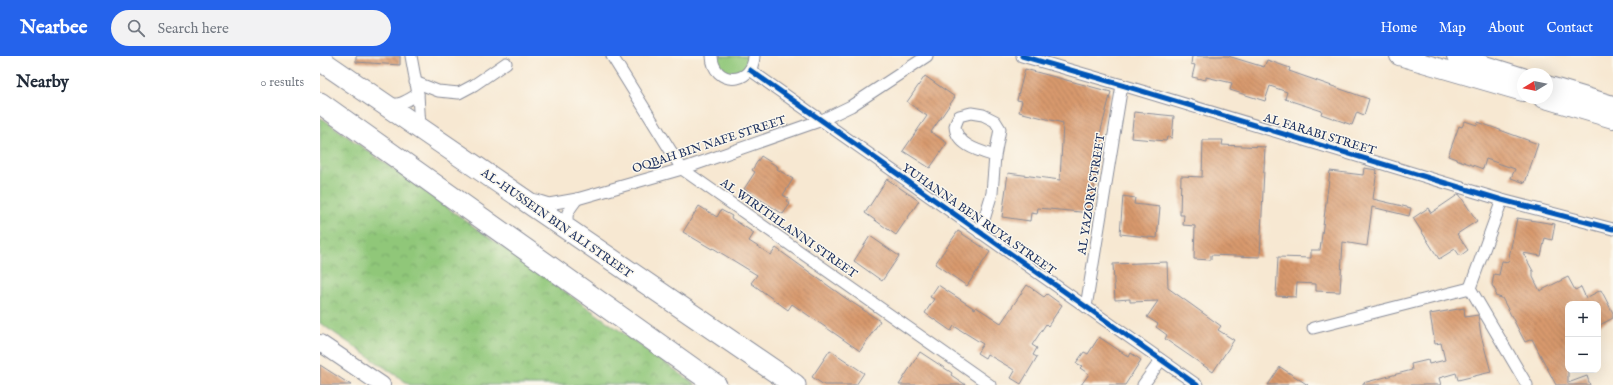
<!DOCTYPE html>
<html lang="en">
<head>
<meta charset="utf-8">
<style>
	body { margin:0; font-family:"IM FELL English",serif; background:#f2f2f3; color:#1f2937 }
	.controls { position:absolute; right:12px; bottom:12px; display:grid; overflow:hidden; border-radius:8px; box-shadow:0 4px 16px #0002 }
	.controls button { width:36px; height:36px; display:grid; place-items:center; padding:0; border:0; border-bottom:1px solid #e0e1e3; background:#fff; color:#1f2937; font:20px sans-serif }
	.compass { position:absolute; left:1197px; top:12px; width:36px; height:36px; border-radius:50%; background:#fff; box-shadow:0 4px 16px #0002; rotate:260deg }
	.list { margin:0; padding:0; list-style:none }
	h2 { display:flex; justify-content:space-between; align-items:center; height:52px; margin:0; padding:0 16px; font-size:17px }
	h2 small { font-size:13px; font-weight:400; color:#747a83 }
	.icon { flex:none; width:22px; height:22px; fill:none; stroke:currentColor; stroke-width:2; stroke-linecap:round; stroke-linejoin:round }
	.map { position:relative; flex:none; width:1293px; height:329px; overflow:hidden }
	header { display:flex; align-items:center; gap:24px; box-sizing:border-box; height:56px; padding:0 20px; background:#2563eb; color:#fff }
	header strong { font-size:19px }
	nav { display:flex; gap:22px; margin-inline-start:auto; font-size:14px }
	.search { width:280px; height:36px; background:#f2f2f3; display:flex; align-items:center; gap:10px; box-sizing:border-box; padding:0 14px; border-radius:22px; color:#747a83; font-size:15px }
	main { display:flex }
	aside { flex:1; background:#fff }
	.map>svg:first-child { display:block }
	.green { fill:#90c779; stroke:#567b6c }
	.park { fill:url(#park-crowns); stroke:#567b6c }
	.building { fill:url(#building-back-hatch) }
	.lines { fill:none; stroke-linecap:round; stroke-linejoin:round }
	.street-casing { stroke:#898c98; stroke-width:13 }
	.secondary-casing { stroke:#898c98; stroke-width:18 }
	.primary-casing { stroke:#898c98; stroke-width:20 }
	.highway-casing { stroke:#898c98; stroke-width:23 }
	.street { stroke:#fff; stroke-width:11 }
	.secondary { stroke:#fff; stroke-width:16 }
	.primary { stroke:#fff; stroke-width:18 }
	.highway { stroke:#fff; stroke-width:21 }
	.cycleway-casing { stroke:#fbf7ec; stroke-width:8 }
	.cycleway { stroke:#0057b8; stroke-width:5 }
	.labels { text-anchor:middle; stroke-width:3; stroke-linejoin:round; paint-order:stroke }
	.street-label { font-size:12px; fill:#1b2f5e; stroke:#fbf7ec }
</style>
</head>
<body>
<header>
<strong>Nearbee</strong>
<div class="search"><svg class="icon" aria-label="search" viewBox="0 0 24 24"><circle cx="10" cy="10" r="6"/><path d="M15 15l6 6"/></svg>Search here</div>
<nav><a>Home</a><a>Map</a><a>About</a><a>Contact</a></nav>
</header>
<main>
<aside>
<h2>Nearby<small>0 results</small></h2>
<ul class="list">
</ul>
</aside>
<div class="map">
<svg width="1293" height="329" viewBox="0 0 1293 329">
	<defs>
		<pattern id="park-crowns" width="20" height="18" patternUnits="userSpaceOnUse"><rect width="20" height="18" fill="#90c779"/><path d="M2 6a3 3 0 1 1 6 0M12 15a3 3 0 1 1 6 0" fill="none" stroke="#75a266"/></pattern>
		<pattern id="building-back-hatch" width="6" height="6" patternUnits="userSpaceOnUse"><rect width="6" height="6" fill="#d8996d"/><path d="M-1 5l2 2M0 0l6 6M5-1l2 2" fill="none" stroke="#ae7d5d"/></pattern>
	</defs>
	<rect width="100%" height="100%" fill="#fbf7ec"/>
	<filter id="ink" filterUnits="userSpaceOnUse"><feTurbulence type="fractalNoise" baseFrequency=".025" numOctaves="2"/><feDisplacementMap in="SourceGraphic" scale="8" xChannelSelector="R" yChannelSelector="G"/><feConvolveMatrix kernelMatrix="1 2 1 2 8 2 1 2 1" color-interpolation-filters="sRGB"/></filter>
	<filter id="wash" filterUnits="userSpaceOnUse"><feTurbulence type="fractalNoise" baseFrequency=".012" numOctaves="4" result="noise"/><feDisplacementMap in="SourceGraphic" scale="16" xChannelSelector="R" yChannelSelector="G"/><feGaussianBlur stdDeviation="0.9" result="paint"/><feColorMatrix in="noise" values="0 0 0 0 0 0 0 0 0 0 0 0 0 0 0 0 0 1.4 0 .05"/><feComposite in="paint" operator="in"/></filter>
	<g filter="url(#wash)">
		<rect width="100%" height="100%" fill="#f7e8d2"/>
		<polygon class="green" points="394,0 431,0 423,17 406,19"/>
		<polygon class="park" points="0,62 3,63 376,329 90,329 0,267"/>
		<g id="blocks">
			<g class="building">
				<polygon points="36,0 80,0 80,9 36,6"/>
				<polygon points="872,0 908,0 944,11 947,4 970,12 969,15 1049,43 1044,59 1037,56 1032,69 1001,58 1002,55 965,43 967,36 950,30 945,45 910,34 912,27 886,21 886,24 872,21 875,9 871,8"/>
				<polygon points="705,13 791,36 780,78 777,114 776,114 771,157 718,152 717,158 711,157 710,165 682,161 688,117 740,124 743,67 699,56 702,45 697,44"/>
				<polygon points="605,20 635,41 611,76 627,87 610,112 583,95 607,60 587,46"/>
				<polygon points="814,56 854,60 852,82 847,81 846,85 811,82"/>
				<polygon points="1145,65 1157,69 1158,66 1218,88 1205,127 1191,122 1195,113 1166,103 1163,113 1128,100 1139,70 1142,71"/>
				<polygon points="883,84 903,84 902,89 945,91 940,201 891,199 891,204 874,203 875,170 863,169 864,159 860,159 861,120 882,121"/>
				<polygon points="441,100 458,111 457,113 473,123 463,139 468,142 466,145 470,148 463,158 424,133 435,116 432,114"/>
				<polygon points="1044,112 1057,114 1053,143 1091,152 1089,160 1052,151 1047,190 1023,186 1020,236 996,235 996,228 977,227 976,241 956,240 958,201 991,202 991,194 1000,194 1010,115 1043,119"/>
				<polygon points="567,123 599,145 576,179 545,157"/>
				<polygon points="1139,138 1157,165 1137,178 1148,194 1140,200 1135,193 1119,203 1093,162 1108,152 1111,157"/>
				<polygon points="803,140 815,142 814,148 840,151 837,182 800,178"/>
				<polygon points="379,150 397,161 401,154 412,160 411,162 434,177 429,185 451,199 456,192 524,241 560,265 540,295 472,248 468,254 431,227 437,219 393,192 392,193 363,176"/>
				<polygon points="1197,162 1235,168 1232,184 1225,182 1221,200 1203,197 1213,215 1213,221 1220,235 1248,221 1255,234 1261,231 1266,242 1281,234 1293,257 1293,262 1278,270 1278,248 1248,248 1248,327 1267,320 1270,329 1236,329 1212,283 1205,286 1182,242 1175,240 1176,236 1172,229 1174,218 1179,219 1182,205 1188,206"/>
				<polygon points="638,175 670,196 647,230 615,208"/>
				<polygon points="550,180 579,200 562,225 534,205"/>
				<polygon points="847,206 848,232 901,270 898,274 914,284 893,316 845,283 847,279 836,271 838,268 827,261 838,245 810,246 810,243 795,244 793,208"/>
				<polygon points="618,229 655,253 656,251 681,267 707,229 724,241 727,238 742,249 728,270 726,268 712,289 717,292 713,299 717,301 701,328 691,322 695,315 691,312 667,298 665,302 657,297 663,288 634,270 631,275 605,257 614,243 610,241"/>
				<polygon points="1144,252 1145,261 1158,259 1161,279 1171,316 1138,324 1136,317 1119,322 1121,329 1043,329 1043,327 1092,314 1091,308 1108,304 1109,308 1125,304 1121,287 1115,288 1110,258"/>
				<polygon points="779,281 809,301 811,297 821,304 805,329 761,329 769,318 760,312 762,310 756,307 764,296 768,298"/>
				<polygon points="510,294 544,317 536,329 504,329 492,321"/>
				<polygon points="600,296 632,317 631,319 646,329 579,329"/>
				<polygon points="0,309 31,329 0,329"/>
				<polygon points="960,311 988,329 948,329"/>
			</g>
		</g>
	</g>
	<g filter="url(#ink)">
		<use href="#blocks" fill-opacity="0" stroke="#898c98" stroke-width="1"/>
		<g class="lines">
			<g class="street-casing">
				<g id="street">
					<polyline points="91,0 98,38 100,72"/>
					<polyline points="292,0 362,113 670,329"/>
					<path d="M 392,0 C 393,30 433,30 434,0"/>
					<polyline points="702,0 802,29 1182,144 1293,173"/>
					<polyline points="430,14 877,329"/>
					<polyline points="95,26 118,35 139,37 154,29 186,7"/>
					<path d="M 67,47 C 79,51 88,44 98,38"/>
					<polyline points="216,144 229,148 257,143 362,113 502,64 531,50 607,0"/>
					<polyline points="1182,144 1150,232 1207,329"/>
					<path d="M 251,174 C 243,159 248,155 257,143"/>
					<path d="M 660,177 L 672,137 L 675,100 L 680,73 L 675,65 L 663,59 L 651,57 L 639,60 L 635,70 C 636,89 659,95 675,100"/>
					<polyline points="766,251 802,29"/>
					<polyline points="993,272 1150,232"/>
					<polyline points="823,329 841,304"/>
				</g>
			</g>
			<g class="secondary-casing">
				<polyline id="secondary" points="0,287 62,329"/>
			</g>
			<g class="primary-casing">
				<g id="primary">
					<polyline points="1079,0 1203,36"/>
					<polyline points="1136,0 1203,21"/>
					<polyline points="1227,29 1293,49"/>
					<polyline points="1222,42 1293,63"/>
				</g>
			</g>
			<g class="highway-casing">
				<g id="highway">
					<polyline points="0,4 475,329"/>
					<polyline points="0,47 396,329"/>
				</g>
			</g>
			<use href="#street" class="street"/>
			<use href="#secondary" class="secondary"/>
			<use href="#primary" class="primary"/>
			<use href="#highway" class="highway"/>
			<g class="cycleway-casing">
				<g id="cycleway">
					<polyline points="702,0 802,29 1182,144 1293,173"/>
					<polyline points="430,14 877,329"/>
				</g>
			</g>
			<use href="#cycleway" class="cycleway"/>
		</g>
	</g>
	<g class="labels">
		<g class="street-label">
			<text transform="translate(1000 78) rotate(17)" y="4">AL FARABI STREET</text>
			<text transform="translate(389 88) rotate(-18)" y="4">OQBAH BIN NAFE STREET</text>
			<text transform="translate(771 138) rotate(-81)" y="4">AL YAZORY STREET</text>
			<text transform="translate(659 163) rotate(35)" y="4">YUHANNA BEN RUYA STREET</text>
			<text transform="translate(237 167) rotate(35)" y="4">AL-HUSSEIN BIN ALI STREET</text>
			<text transform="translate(469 172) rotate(35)" y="4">AL WIRITHLANNI STREET</text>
		</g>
	</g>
</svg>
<div class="controls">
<button>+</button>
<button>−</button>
</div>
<svg class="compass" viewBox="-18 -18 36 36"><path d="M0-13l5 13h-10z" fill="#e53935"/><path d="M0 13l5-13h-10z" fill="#747a83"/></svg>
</div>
</main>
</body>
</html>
